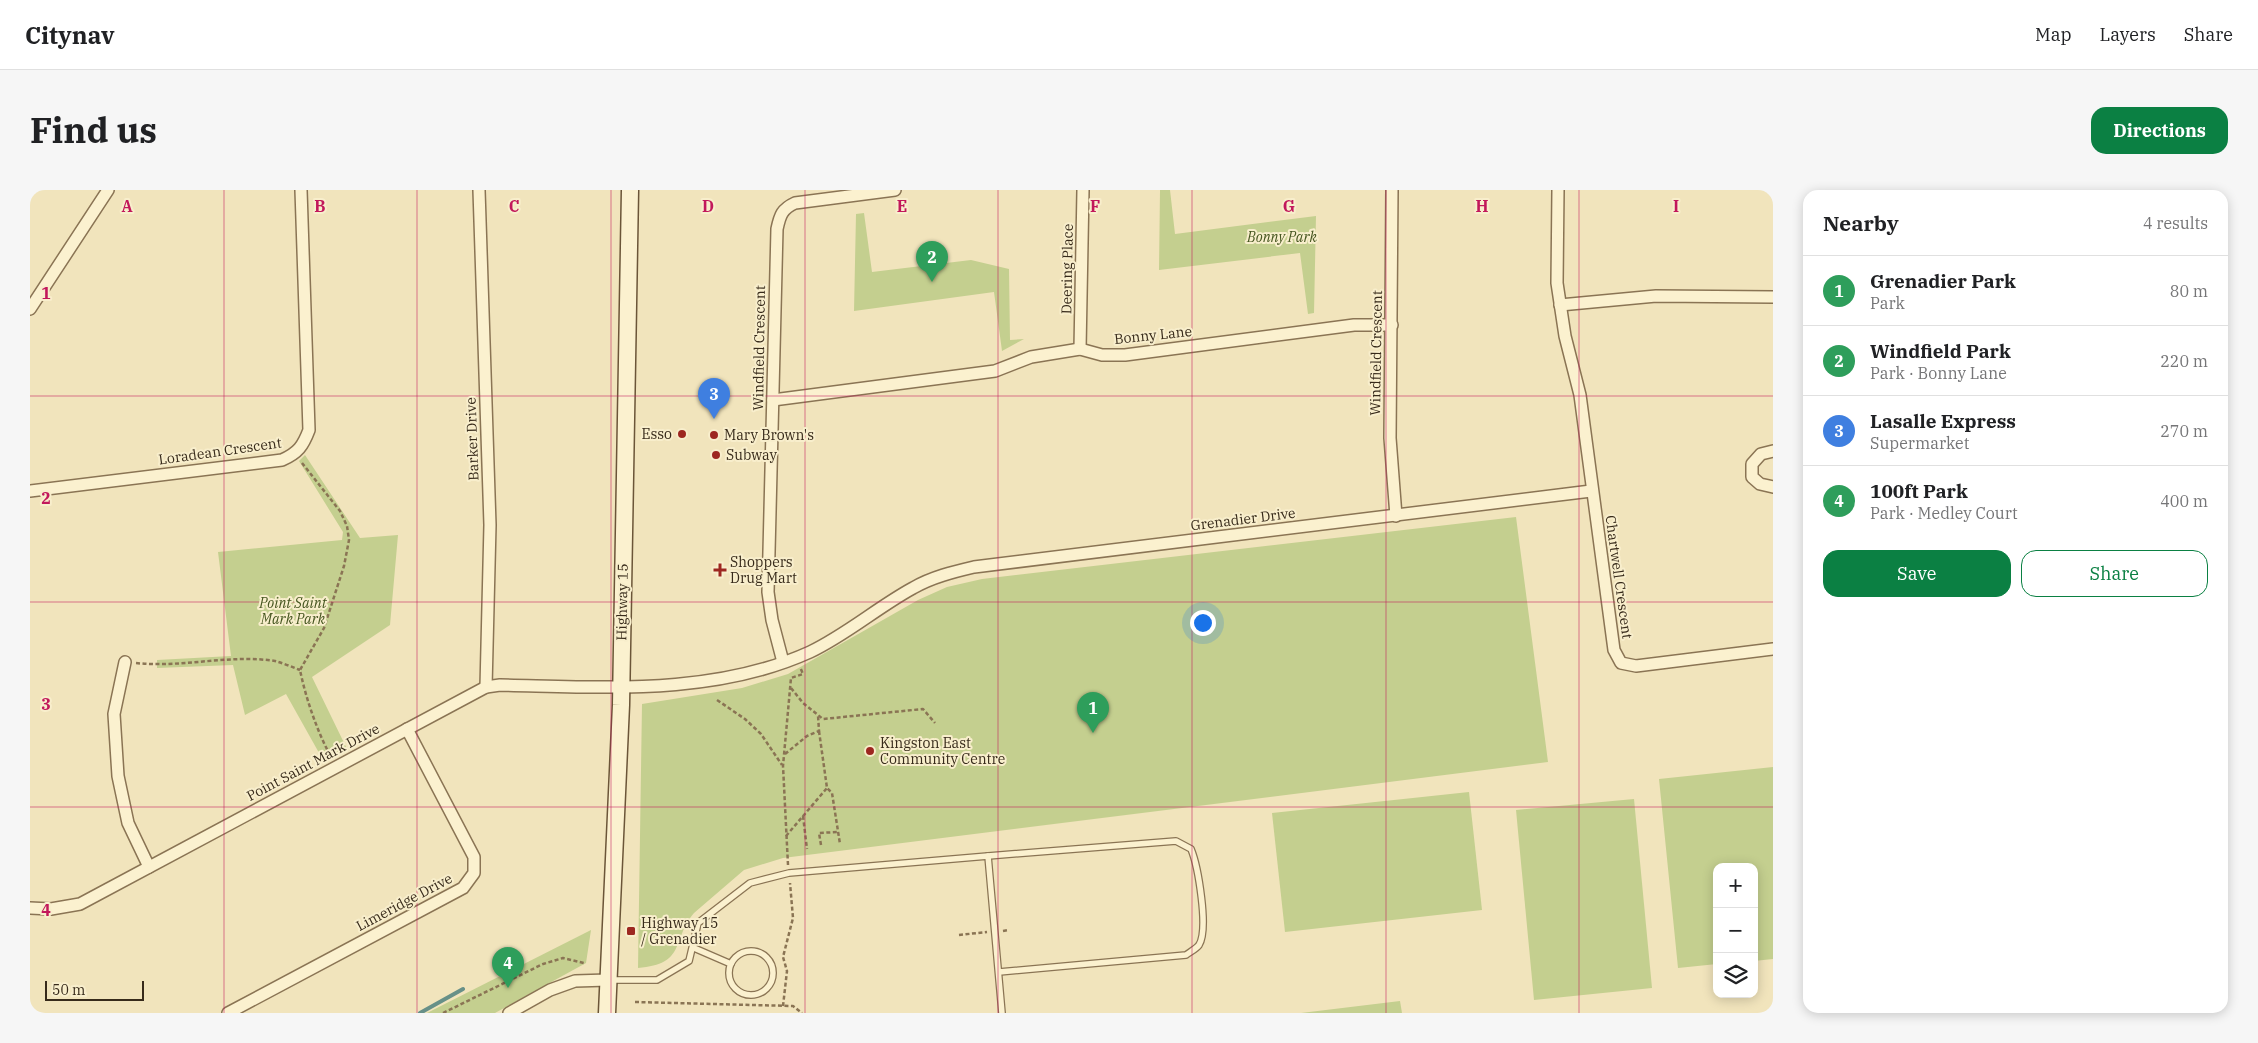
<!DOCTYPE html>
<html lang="en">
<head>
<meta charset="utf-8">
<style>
	body { margin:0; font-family:"IBM Plex Serif",serif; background:#f6f6f6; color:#202124 }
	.controls { position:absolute; right:15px; bottom:15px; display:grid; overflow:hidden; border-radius:10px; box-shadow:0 2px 12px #0003 }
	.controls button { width:45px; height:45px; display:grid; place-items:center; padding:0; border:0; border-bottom:1px solid #e0e0e0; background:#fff; color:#202124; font:25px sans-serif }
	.scale { position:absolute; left:15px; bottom:12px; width:99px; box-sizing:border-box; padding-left:5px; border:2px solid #372a1a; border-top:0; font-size:14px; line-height:18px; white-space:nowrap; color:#372a1a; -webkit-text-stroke:4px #f8eecc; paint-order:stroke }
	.you { position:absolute; left:1172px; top:432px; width:18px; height:18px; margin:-12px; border:4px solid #fff; border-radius:50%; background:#1a73e8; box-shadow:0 0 0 8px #1a73e833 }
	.badge { display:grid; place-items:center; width:32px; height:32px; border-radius:50%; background:#0b8043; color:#fff; font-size:16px; font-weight:700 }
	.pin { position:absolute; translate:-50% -41px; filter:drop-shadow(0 1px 2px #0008) }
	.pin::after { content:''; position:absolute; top:26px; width:18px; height:15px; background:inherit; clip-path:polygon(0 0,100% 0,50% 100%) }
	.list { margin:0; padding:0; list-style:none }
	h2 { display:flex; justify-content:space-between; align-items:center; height:65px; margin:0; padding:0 20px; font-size:21px }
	h2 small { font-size:16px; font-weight:400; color:#757577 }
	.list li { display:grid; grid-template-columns:32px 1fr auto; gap:15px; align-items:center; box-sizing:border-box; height:70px; padding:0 20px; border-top:1px solid #e0e0e0 }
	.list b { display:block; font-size:19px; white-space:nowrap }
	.list p { margin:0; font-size:16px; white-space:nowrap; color:#757577 }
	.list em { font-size:16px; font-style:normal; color:#757577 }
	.actions { display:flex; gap:10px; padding:15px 20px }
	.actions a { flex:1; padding:11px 0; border:1px solid #0b8043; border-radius:15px; text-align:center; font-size:18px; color:#0b8043 }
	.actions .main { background:#0b8043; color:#fff }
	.icon { flex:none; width:28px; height:28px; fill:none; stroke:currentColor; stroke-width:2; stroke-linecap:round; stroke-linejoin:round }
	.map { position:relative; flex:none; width:1743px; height:823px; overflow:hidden; border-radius:15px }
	header { display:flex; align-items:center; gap:30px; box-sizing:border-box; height:70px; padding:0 25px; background:#fff; border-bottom:1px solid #e0e0e0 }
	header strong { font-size:24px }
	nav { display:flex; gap:28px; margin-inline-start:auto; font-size:18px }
	.intro { display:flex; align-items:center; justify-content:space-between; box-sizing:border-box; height:120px; padding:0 30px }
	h1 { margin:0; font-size:35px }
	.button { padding:12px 22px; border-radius:15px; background:#0b8043; color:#fff; font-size:18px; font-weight:700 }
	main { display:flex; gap:30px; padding:0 30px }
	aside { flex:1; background:#fff; border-radius:15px; box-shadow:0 2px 12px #0003 }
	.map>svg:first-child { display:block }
	.green { fill:#c4cf8f }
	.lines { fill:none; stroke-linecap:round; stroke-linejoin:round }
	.stream { stroke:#679088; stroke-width:4 }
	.lane-casing { stroke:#8a7454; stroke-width:8 }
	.street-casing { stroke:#8a7454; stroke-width:14 }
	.secondary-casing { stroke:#6b5538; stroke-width:19 }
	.path { stroke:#8a7454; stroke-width:2.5; stroke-dasharray:4 2.5; stroke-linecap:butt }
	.lane { stroke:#fbf1cf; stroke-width:5.5 }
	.street { stroke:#fbf1cf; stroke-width:11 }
	.secondary { stroke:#fbf1cf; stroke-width:16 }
	.grid { fill:none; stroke:#c2185b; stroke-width:1; stroke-opacity:0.55 }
	.poi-dot { fill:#9d2720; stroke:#f8eecc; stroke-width:2 }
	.labels { text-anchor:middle; stroke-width:4; stroke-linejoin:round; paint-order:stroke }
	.park-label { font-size:14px; font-style:italic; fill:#45551f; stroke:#f8eecc }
	.street-label { font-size:14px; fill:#372a1a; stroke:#f8eecc }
	.poi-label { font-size:14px; fill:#372a1a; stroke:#f8eecc; text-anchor:start }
	.grid-label { font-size:16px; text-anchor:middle; font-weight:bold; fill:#c2185b; stroke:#f8eecc; stroke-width:4; stroke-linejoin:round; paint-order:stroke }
</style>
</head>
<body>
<header>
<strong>Citynav</strong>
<nav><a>Map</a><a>Layers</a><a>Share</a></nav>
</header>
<div class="intro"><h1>Find us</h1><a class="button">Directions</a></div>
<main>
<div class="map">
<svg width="1743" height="823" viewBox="0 0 1743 823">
	<rect width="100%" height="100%" fill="#f1e4bc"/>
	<g class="green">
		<polygon points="1130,0 1140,0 1145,44 1286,26 1284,123 1278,124 1270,63 1129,80"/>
		<polygon points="834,23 842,82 941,70 979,79 980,150 994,149 972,161 964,102 824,121 826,24"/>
		<polygon points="275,265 330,348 368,345 360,435 282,487 317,559 293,570 256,504 215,525 203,475 127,478 127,470 201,466 188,362 312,350 313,342 269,271"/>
		<path d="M 1486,327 L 1518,572 L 753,668 L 714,680 L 664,723 C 641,750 657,774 608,778 L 612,514 L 712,498 L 758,484 L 888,410 L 917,397 L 952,389 Z"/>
		<polygon points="1743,577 1743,769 1724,771 1724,677 1687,677 1687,774 1648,778 1629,589"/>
		<polygon points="1439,602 1452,720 1255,742 1242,623"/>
		<polygon points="1604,609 1622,798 1504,810 1486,620"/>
		<polygon points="561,740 556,773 465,823 397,823"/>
		<polygon points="1370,811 1372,823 1271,823"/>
	</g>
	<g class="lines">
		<polyline class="stream" points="390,823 433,799"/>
		<g class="lane-casing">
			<g id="lane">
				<path d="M 958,666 L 1146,651 L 1161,659 C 1168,676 1179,739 1169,755 C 1166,759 1160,762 1156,765 L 969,782"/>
				<polyline points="664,758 701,774"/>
				<circle cx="721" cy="783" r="22"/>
				<polyline points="580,790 627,790 659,771 668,733 720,693 759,683 958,666 972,823"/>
			</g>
		</g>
		<g class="street-casing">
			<g id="street">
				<polyline points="449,0 460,335 456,497"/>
				<polyline points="1362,0 1360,248 1366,326"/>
				<polyline points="1528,0 1527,93 1535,146 1550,205 1584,460 1591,473 1606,476 1743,459"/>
				<polyline points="1530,115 1626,106 1743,107"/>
				<polyline points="0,119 78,0"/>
				<polyline points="1050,159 1053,0"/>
				<polyline points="743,210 965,181 1001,167 1050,159 1072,165 1095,165 1324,135 1362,135"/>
				<polyline points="1743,261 1731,264 1722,274 1722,287 1730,294 1743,297"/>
				<path d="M 0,301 L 252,270 C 268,263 273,256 279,240 L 271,0"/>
				<polyline points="95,472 84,524 88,586 98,633 119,677"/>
				<path d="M 753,472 L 742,430 L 738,402 L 747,39 C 750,25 752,19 765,13 L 865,0"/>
				<path d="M 0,718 L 21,719 L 50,714 L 456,497 L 470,495 C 574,497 683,506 780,462 C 816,445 848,417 883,398 C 902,387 923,382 944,377 L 1561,301"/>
				<polyline points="198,823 433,698 444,683 444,667 377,539"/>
				<polyline points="479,823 520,800 545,791 578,790"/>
			</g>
		</g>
		<g class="secondary-casing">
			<polyline id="secondary" points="577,823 591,515 600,0"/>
		</g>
		<g class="path">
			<path d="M 272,273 L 310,321 L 317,336 L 319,350 L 314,376 L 294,438 L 270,480 C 276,509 287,541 301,567"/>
			<path d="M 106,473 C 153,478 199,464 245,471 C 253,473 262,477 270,480"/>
			<polyline points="761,498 773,513 793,529 893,519 905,533"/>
			<polyline points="687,510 715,529 731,544 752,575"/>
			<polyline points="789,541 797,598 802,603 810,654"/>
			<polyline points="755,564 777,546 789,541 788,525"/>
			<polyline points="773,626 777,659"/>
			<polyline points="756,646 797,598"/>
			<polyline points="791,655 789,643 808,642"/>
			<polyline points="758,675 753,576 761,488 773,484 770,477"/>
			<polyline points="973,741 979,740"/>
			<polyline points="929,745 957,742"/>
			<polyline points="605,812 763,816 772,823"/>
			<polyline points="753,816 757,781 753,767 763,728 760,693"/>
			<polyline points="413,823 513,774 533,768 554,773"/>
		</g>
		<use href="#lane" class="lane"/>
		<use href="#street" class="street"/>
		<use href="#secondary" class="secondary"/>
	</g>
	<path class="grid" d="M 194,0 L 194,823M 387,0 L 387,823M 581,0 L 581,823M 775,0 L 775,823M 968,0 L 968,823M 1162,0 L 1162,823M 1356,0 L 1356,823M 1549,0 L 1549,823M 0,206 L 1743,206M 0,412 L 1743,412M 0,617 L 1743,617"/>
	<g class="poi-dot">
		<circle cx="652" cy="244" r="5"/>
		<circle cx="684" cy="245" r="5"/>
		<circle cx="686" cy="265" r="5"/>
		<path d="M687.5 372.5h5v5h5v5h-5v5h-5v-5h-5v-5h5z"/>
		<circle cx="840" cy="561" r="5"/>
		<rect x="596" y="736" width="10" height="10" rx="2.5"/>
	</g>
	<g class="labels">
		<g class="park-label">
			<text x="1252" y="52">Bonny Park</text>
			<text x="263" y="418">Point Saint<tspan x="263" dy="16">Mark Park</tspan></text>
		</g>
		<g class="street-label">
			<text transform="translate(1037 79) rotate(-89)" y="5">Deering Place</text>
			<text transform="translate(1123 145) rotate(-6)" y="5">Bonny Lane</text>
			<text transform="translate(729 158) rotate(-89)" y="5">Windfield Crescent</text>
			<text transform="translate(1346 163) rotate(-89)" y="5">Windfield Crescent</text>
			<text transform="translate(442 249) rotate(-92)" y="5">Barker Drive</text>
			<text transform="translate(190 261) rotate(-8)" y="5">Loradean Crescent</text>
			<text transform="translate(1213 329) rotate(-7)" y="5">Grenadier Drive</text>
			<text transform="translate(1589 387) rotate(82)" y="5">Chartwell Crescent</text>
			<text transform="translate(592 412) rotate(-89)" y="5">Highway 15</text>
			<text transform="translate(283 572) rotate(-28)" y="5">Point Saint Mark Drive</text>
			<text transform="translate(374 712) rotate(-28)" y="5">Limeridge Drive</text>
		</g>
		<g class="poi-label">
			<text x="642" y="249" text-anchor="end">Esso</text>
			<text x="694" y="250">Mary Brown's</text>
			<text x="696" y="270">Subway</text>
			<text x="700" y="377">Shoppers<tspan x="700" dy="16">Drug Mart</tspan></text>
			<text x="850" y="558">Kingston East<tspan x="850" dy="16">Community Centre</tspan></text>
			<text x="611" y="738">Highway 15<tspan x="611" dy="16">/ Grenadier</tspan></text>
		</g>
	</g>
	<g class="grid-label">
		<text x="97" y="22">A</text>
		<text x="290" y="22">B</text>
		<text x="484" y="22">C</text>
		<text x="678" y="22">D</text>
		<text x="872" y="22">E</text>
		<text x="1065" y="22">F</text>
		<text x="1259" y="22">G</text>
		<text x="1452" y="22">H</text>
		<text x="1646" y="22">I</text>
		<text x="16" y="109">1</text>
		<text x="16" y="314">2</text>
		<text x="16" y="520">3</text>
		<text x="16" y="726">4</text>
	</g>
</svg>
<div class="controls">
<button>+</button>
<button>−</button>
<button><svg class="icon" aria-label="layers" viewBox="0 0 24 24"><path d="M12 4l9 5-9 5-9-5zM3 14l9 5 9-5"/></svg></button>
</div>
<div class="scale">50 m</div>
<div class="you"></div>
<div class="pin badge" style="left:1063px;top:543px;background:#2e9e5b">1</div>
<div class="pin badge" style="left:902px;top:92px;background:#2e9e5b">2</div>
<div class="pin badge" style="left:684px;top:229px;background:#3f7fe0">3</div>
<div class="pin badge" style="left:478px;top:798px;background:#2e9e5b">4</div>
</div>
<aside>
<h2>Nearby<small>4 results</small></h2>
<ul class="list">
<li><span class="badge" style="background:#2e9e5b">1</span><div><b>Grenadier Park</b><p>Park</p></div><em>80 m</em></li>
<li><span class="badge" style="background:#2e9e5b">2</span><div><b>Windfield Park</b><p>Park · Bonny Lane</p></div><em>220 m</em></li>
<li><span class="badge" style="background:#3f7fe0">3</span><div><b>Lasalle Express</b><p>Supermarket</p></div><em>270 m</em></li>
<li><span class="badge" style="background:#2e9e5b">4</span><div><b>100ft Park</b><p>Park · Medley Court</p></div><em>400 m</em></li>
</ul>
<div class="actions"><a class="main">Save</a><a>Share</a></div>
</aside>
</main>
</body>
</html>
